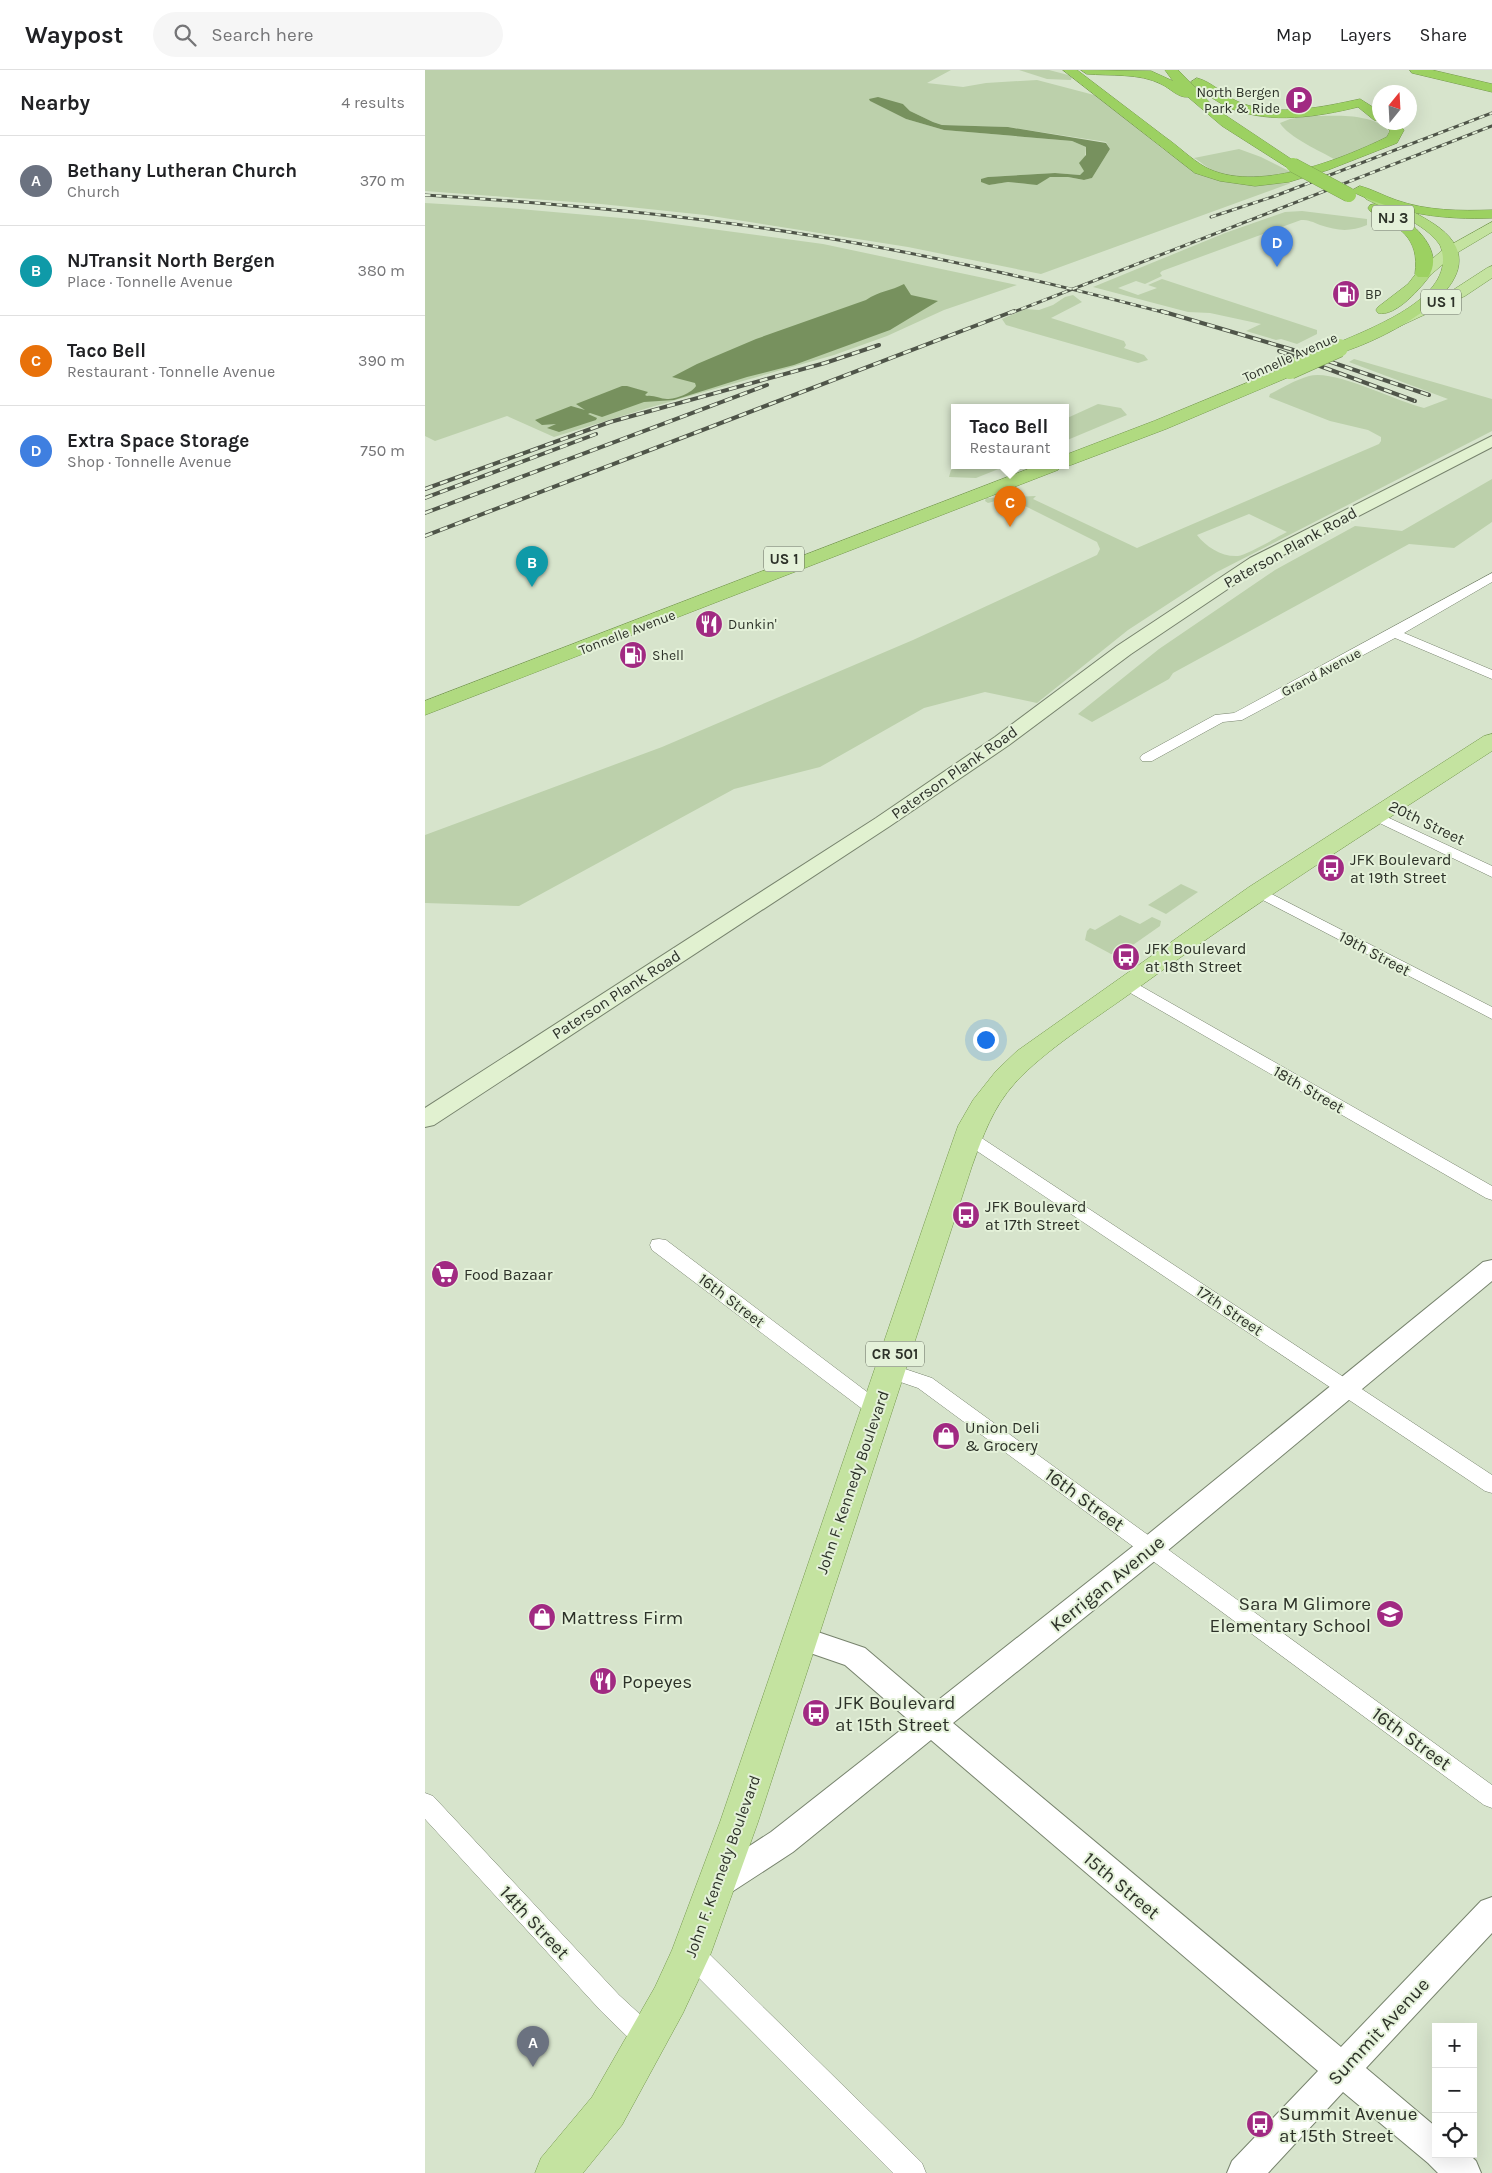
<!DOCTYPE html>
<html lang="en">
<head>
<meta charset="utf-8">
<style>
	body { margin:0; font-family:Karla,sans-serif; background:#f6f6f6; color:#202124 }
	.controls { position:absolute; right:15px; bottom:15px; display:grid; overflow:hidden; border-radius:0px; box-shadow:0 5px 20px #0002 }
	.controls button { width:45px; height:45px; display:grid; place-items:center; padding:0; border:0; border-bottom:1px solid #e0e0e0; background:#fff; color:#202124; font:25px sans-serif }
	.compass { position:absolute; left:947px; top:15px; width:45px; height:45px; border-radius:50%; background:#fff; box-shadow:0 5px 20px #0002; rotate:18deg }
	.you { position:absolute; left:560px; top:969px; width:18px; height:18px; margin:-12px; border:4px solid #fff; border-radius:50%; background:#1a73e8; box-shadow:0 0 0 8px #1a73e833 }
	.badge { display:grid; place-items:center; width:32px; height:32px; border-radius:50%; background:#a12a82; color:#fff; font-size:16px; font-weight:700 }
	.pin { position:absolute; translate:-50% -41px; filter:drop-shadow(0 1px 2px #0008) }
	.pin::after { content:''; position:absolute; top:26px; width:18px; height:15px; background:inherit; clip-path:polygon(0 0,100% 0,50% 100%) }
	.popup { position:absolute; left:526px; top:334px; width:118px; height:65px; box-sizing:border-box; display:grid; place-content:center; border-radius:0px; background:#fff; filter:drop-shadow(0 1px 4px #0005); font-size:16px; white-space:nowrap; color:#757577 }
	.popup b { font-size:19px; color:#202124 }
	.popup::after { content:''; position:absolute; left:50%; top:100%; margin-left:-10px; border:10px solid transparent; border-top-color:#fff }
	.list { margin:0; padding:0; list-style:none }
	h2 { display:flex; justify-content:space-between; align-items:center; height:65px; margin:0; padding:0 20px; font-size:21px }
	h2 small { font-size:16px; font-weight:400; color:#757577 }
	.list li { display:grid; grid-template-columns:32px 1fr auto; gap:15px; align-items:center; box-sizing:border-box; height:90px; padding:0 20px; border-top:1px solid #e0e0e0 }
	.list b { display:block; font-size:19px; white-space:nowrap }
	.list p { margin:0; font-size:16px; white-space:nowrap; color:#757577 }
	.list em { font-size:16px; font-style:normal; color:#757577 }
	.icon { flex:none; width:28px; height:28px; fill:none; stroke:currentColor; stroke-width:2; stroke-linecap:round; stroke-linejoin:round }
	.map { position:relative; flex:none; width:1067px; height:2103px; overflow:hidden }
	header { display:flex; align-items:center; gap:30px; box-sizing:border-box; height:70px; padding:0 25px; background:#fff; border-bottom:1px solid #e0e0e0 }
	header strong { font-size:24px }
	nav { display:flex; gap:28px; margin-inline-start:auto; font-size:18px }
	.search { width:350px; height:45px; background:#f6f6f6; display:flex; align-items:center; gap:12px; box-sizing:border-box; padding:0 18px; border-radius:28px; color:#757577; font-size:19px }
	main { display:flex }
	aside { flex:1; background:#fff }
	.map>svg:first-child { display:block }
	.green { fill:#bcd0ab; fill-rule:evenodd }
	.water { fill:#77915e }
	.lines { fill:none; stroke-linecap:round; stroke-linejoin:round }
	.minor-casing { stroke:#77836d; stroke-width:1 }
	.tertiary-casing { stroke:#77836d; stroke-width:2 }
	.secondary-casing { stroke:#77836d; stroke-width:2 }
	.primary-casing { stroke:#75994d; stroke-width:1 }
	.trunk-casing { stroke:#75994d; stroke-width:1 }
	.motorway-casing { stroke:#75994d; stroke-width:1 }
	.minor { fill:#fff; fill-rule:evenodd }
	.tertiary { fill:#fff; fill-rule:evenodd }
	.secondary { fill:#e1f1d0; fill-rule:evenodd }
	.primary { fill:#c4e3a0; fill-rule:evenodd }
	.trunk { fill:#b0da80; fill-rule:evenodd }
	.motorway { fill:#9cd161; fill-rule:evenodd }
	.rail-far1-casing { stroke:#4f5549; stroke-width:3 }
	.rail-casing { stroke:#4f5549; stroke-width:4 }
	.rail-far1 { stroke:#e4f1d9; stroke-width:2; stroke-dasharray:5.5; stroke-linecap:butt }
	.rail { stroke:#e4f1d9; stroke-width:2.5; stroke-dasharray:8; stroke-linecap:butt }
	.trunk-bridge-casing { stroke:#75994d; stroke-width:19; stroke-linecap:butt }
	.motorway-bridge-casing { stroke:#75994d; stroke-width:15; stroke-linecap:butt }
	.trunk-bridge { stroke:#b0da80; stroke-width:18 }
	.motorway-bridge { stroke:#9cd161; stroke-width:14 }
	.labels { text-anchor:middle; stroke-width:4; stroke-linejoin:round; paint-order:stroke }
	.far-poi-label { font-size:14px; fill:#2d3229; stroke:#e4f1d9; text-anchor:start }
	.far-street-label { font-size:14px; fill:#2d3229; stroke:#e4f1d9 }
	.shield { fill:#e4f1d9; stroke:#646b5e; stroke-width:1 }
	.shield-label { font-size:15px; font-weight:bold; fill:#2d3229 }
	.street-label { font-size:16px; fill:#2d3229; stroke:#e4f1d9 }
	.poi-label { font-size:16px; fill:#2d3229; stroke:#e4f1d9; text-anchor:start }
	.near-street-label { font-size:19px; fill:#2d3229; stroke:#e4f1d9 }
	.near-poi-label { font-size:19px; fill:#2d3229; stroke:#e4f1d9; text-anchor:start }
</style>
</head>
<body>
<header>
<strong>Waypost</strong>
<div class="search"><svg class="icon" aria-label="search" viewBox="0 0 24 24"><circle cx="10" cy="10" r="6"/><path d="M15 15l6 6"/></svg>Search here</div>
<nav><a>Map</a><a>Layers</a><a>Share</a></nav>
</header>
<main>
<aside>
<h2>Nearby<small>4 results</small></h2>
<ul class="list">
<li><span class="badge" style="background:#6b7280">A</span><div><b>Bethany Lutheran Church</b><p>Church</p></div><em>370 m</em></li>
<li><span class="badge" style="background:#0f9aa8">B</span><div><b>NJTransit North Bergen</b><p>Place · Tonnelle Avenue</p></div><em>380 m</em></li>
<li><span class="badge" style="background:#e8710a">C</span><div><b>Taco Bell</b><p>Restaurant · Tonnelle Avenue</p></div><em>390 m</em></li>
<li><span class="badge" style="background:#3f7fe0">D</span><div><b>Extra Space Storage</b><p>Shop · Tonnelle Avenue</p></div><em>750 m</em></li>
</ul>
</aside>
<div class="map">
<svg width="1067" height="2103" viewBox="0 0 1067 2103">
	<rect width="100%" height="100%" fill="#d7e4cc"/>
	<g class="green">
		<path d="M 0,0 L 526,0 L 502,13 L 538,17 L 561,13 L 612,10 L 673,26 L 738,79 L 776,105 L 821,115 L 866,113 L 616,204 L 483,177 L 280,145 L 176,134 L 0,121 ZM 445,31 L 478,34 L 485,41 L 508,52 L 517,55 L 583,57 L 681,72 L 685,79 L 667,108 L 659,110 L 643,107 L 625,107 L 602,114 L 583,112 L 563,115 L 563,107 L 630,103 L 655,105 L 659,101 L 661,77 L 647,71 L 519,60 L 481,49 Z"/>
		<polygon points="594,0 624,0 647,6 646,10 622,9"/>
		<path d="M 884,46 C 909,46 946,42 964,61 L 962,67 L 911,90 C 897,82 863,67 855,53 L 865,49 Z"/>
		<path d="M 814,79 L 836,87 L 866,102 C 842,107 813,111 789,101 C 782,98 776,92 769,88 Z"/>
		<polygon points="0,133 83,138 219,150 398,174 592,215 519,240 462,266 409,285 223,338 129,367 82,346 10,371 0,366"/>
		<path d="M 877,141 L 942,149 L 942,155 C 925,162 913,161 895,155 C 888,152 884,150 876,150 L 737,201 L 735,203 L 737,206 L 720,214 L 711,211 L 693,218 L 713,225 L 732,218 L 723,215 L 737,209 L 892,260 L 892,264 L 872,274 L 856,269 L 851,270 L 821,261 L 836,254 L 785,243 L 763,242 L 668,217 L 800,163 L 860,142 Z"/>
		<polygon points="648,225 657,232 626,248 699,271 701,275 699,278 719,285 723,290 713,293 581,255 577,249 600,239 614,240 628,235 640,227"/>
		<path d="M 929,289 L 1067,329 L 1067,361 L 792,502 L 703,560 L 612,633 L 560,622 L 499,638 L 395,697 L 309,719 L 94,836 L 0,833 L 0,765 L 237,677 L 488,570 L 672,485 L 675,479 L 672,472 L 600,436 L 601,434 L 585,427 L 563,433 L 560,431 L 561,428 L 611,426 L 608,429 L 712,478 L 954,374 L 956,371 L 956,367 L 943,360 L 905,351 L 844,327 L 845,324 C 857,318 870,310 884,306 C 910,299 970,331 999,338 L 1023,329 L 924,292 ZM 824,444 L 862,462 C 852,467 822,485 813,486 C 797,487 781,477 772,465 Z"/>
		<polygon points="673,334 696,338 702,345 640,371 640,349"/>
		<polygon points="532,396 581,396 551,408 524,407 526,400"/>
		<polygon points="1067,409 1067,452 1029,478 984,474 748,603 744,609 667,652 653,644 734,579 850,500 930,456 977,461"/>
		<polygon points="756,814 773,822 741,844 723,835"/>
		<polygon points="695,845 715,854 727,847 736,851 735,856 695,884 686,884 660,870 662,861 665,858 670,860"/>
	</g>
	<g class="water">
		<polygon points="453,27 478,34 485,41 508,52 517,55 583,57 681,73 685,79 667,108 659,110 643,107 625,107 612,115 583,112 564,115 556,112 556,109 563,107 630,103 655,105 659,101 654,93 661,85 661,77 647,71 519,60 481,49 445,31 444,29"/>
		<path d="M 479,214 L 486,225 L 513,231 L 465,260 L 369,295 L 322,307 L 249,330 L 219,332 L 177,347 L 165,343 L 163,344 L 172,348 L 171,350 L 134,362 L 122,358 L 131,354 L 117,355 L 110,350 L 146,336 L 160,340 L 151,334 L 197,316 L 202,316 L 223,322 L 220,325 L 222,326 C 229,325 235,329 242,329 C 251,329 267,323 271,316 L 270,313 L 247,307 L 272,294 L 331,269 L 441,230 C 454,221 466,221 479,214 Z"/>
	</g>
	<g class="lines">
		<g class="minor-casing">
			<g id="minor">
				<polygon points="1067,503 1067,512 979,563 1067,600 1067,609 970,568 817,650 798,652 727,691 717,691 715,688 717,685 790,645 809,643"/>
				<polygon points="949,741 1067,796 1067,807 944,748 942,745 944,742"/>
				<polygon points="833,817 1067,937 1067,949 828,825 825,822 828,819"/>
				<polygon points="701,909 707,911 1067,1116 1067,1130 1061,1128 695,917 693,914 695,911"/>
				<polygon points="543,1061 549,1063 1067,1405 1067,1423 1060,1421 537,1071 534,1067 537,1063"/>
				<polygon points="234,1169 241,1170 458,1334 461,1339 458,1344 451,1346 444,1344 227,1180 225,1175 227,1170"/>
				<polygon points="465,1294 507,1308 1067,1715 1067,1738 1059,1735 493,1318 458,1306 455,1301 458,1296"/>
				<polygon points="0,1723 8,1726 194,1925 232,1960 236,1969 232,1978 223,1981 214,1978 176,1941 0,1749"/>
				<polygon points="266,1871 275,1875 497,2093 501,2103 468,2103 257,1891 253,1883 257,1875"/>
			</g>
		</g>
		<g class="tertiary-casing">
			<polygon id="tertiary" points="1067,1190 1067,1211 736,1486 528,1653 916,1977 1056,1831 1067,1827 1067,1863 941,1998 1011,2057 1011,2084 1044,2084 1051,2091 1056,2103 1013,2103 1003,2093 918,2022 843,2103 802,2103 807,2091 893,2001 506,1670 368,1782 302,1825 291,1829 280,1825 275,1815 280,1805 346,1762 486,1652 420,1595 365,1576 361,1568 365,1560 375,1556 440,1578 507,1635 716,1470 1058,1192"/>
		</g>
		<g class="secondary-casing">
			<polygon id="secondary" points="1067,366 1067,377 837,496 706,584 584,675 465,756 9,1055 0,1057 0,1038 451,748 570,667 692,576 825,488"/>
		</g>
		<g class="primary-casing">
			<g id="primary">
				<polygon points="1067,152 1067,162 1030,184 1003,207 993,207 990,204 993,201 1020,178"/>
				<polygon points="1067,196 1067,208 1040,226 973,257 961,257 959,254 961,251 1028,220 1062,198"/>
				<path d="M 1067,664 L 1067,681 C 946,760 823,837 706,923 C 670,949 620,980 590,1013 C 568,1037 558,1066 547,1096 L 333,1752 L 286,1883 L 258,1943 L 197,2055 L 158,2103 L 110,2103 L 116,2088 L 167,2027 L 230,1917 L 247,1880 L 295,1752 L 519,1096 L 533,1056 L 548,1030 L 571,1001 L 592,981 L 824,817 L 1059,666 Z"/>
			</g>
		</g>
		<g class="trunk-casing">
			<g id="trunk">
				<path d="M 946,122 C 962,126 980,137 994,145 C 1008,153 1024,162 1031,177 C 1053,225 948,274 914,283 L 908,281 L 906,278 L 908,275 C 941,260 1018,233 1018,190 C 1018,185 1017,180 1015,175 C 999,152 964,141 941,129 L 939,126 Z"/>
				<path d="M 998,199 L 1003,201 L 1006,204 C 997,217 970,248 953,243 L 951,240 L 953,237 L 983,214 L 993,201 Z"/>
				<polygon points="865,295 871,296 873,300 871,304 741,359 646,395 637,396 640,396 640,385 729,351"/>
				<polygon points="611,396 636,396 633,400 0,645 0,631"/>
			</g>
		</g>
		<g class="motorway-casing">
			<g id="motorway">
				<path d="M 638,0 L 652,0 C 681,22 711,45 740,67 C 753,76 766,89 780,97 C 830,124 915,90 962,67 L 965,61 L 957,52 L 971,52 L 979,60 L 972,73 L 903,100 L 864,112 L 830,116 L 795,111 L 770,103 Z"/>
				<path d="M 656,0 L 726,1 L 748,11 L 740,0 L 753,0 L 791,39 L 875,95 L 868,99 L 863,98 L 797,56 L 763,27 C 753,28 745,18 736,14 C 715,3 685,6 662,4 Z"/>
				<polygon points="985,0 1007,0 1067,14 1067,22 987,3"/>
				<path d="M 772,8 C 788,12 800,27 816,33 C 853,47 898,37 935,29 L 954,41 L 954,51 L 949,50 L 933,37 C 892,47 847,54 807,39 C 793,33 780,23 768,15 L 766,12 Z"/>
				<path d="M 935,116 C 947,119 959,126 971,130 C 1002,141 1035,141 1067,140 L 1067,148 C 1019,150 974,144 930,123 L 928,120 Z"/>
				<path d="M 950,134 C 975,140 1024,177 1003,207 L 993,207 L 990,204 C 995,167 974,157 945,141 L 943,138 L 945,135 Z"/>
			</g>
		</g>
		<use href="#minor" class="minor"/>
		<use href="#tertiary" class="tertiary"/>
		<use href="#secondary" class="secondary"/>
		<use href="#primary" class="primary"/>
		<use href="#trunk" class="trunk"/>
		<use href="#motorway" class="motorway"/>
		<g class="rail-far1-casing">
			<g id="rail-far1">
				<path d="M 0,125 C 128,133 256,144 383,165 C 504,184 623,212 741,243"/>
				<polyline points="786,147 850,126 1067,43"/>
				<polyline points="586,243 1067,56"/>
			</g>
		</g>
		<g class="rail-casing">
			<g id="rail">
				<polyline points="736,241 882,284 1004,325"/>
				<polyline points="854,281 990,331"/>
				<polyline points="0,419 185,352 400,293 454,275"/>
				<polyline points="0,428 171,364"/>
				<polyline points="0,443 342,315"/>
				<polyline points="0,466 589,241"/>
			</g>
		</g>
		<use href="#rail-far1" class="rail-far1"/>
		<use href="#rail" class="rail"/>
		<g class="trunk-bridge-casing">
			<polyline id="trunk-bridge" points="865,300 914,278"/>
		</g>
		<g class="motorway-bridge-casing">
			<polyline id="motorway-bridge" points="868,95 924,125"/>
		</g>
		<use href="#trunk-bridge" class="trunk-bridge"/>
		<use href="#motorway-bridge" class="motorway-bridge"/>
	</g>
	<defs>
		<g id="parking-disc" transform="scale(1.4375)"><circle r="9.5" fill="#a12a82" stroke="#e4f1d9"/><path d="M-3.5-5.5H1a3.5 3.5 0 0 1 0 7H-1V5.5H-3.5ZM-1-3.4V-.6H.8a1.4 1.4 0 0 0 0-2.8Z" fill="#fff"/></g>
		<g id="fuel-disc" transform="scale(1.4375)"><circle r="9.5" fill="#a12a82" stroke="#e4f1d9"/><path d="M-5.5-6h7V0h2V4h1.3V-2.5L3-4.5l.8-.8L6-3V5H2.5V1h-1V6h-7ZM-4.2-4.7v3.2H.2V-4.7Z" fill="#fff"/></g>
		<g id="restaurant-disc" transform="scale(1.4375)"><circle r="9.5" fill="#a12a82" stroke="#e4f1d9"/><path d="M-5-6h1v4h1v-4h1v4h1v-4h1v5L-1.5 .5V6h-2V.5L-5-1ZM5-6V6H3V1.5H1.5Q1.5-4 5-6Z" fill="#fff"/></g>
		<g id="bus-disc" transform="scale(1.4375)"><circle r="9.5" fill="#a12a82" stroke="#e4f1d9"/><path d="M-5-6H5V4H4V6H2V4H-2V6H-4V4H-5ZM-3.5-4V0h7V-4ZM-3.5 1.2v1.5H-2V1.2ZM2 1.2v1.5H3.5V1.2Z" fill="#fff"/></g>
		<g id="supermarket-disc" transform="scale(1.4375)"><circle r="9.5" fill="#a12a82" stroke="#e4f1d9"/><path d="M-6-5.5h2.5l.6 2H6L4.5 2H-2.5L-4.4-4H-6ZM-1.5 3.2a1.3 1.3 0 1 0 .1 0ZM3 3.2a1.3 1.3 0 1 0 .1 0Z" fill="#fff"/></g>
		<g id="shop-disc" transform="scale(1.4375)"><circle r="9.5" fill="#a12a82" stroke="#e4f1d9"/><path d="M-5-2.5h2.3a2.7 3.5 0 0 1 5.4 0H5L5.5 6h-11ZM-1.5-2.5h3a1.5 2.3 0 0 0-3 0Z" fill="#fff"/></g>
		<g id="school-disc" transform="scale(1.4375)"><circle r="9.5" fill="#a12a82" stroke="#e4f1d9"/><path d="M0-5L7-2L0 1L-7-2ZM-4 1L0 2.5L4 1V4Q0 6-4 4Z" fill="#fff"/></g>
	</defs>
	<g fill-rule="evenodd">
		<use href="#parking-disc" x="874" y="30"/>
		<use href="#fuel-disc" x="921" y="224"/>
		<use href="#restaurant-disc" x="284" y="554"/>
		<use href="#fuel-disc" x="208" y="585"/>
		<use href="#bus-disc" x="906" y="798"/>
		<use href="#bus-disc" x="701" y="887"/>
		<use href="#bus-disc" x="541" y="1145"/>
		<use href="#supermarket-disc" x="20" y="1204"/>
		<use href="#shop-disc" x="521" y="1366"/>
		<use href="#school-disc" x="965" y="1544"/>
		<use href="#shop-disc" x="117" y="1547"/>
		<use href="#restaurant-disc" x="178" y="1611"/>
		<use href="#bus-disc" x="391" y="1643"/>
		<use href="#bus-disc" x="835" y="2054"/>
	</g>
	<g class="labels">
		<g class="far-poi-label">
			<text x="855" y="27" text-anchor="end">North Bergen<tspan x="855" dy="16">Park &amp; Ride</tspan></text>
			<text x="940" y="229">BP</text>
			<text x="303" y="559">Dunkin'</text>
			<text x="227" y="590">Shell</text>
		</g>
		<g class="far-street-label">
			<text transform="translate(865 287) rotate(-24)" y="5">Tonnelle Avenue</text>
			<text transform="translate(202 562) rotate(-21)" y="5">Tonnelle Avenue</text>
			<text transform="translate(896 602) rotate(-28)" y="5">Grand Avenue</text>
		</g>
		<g class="shield">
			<rect x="947" y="135.5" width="42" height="25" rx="4"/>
			<rect x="996" y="219.5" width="40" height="25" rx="4"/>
			<rect x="339" y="476.5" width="40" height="25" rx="4"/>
			<rect x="441" y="1271.5" width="58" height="25" rx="4"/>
		</g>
		<g class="shield-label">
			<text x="968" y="153">NJ 3</text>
			<text x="1016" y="237">US 1</text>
			<text x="359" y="494">US 1</text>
			<text x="470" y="1289">CR 501</text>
		</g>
		<g class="street-label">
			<text transform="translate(865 477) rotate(-29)" y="6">Paterson Plank Road</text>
			<text transform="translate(529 702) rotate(-35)" y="6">Paterson Plank Road</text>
			<text transform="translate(1002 752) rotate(26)" y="6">20th Street</text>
			<text transform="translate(950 883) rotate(28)" y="6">19th Street</text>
			<text transform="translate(191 924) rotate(-33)" y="6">Paterson Plank Road</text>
			<text transform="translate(884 1019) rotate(30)" y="6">18th Street</text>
			<text transform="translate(307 1230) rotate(37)" y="6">16th Street</text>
			<text transform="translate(805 1240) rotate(34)" y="6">17th Street</text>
			<text transform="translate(427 1412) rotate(-71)" y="6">John F. Kennedy Boulevard</text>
			<text transform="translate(297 1796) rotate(-70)" y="6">John F. Kennedy Boulevard</text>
		</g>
		<g class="poi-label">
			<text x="925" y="795">JFK Boulevard<tspan x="925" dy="18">at 19th Street</tspan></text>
			<text x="720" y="884">JFK Boulevard<tspan x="720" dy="18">at 18th Street</tspan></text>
			<text x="560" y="1142">JFK Boulevard<tspan x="560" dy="18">at 17th Street</tspan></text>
			<text x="39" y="1210">Food Bazaar</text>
			<text x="540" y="1363">Union Deli<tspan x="540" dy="18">&amp; Grocery</tspan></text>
		</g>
		<g class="near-street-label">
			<text transform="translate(660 1429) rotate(36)" y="7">16th Street</text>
			<text transform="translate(682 1513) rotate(-39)" y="7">Kerrigan Avenue</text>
			<text transform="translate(987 1668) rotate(36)" y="7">16th Street</text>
			<text transform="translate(697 1815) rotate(40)" y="7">15th Street</text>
			<text transform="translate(110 1852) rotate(47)" y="7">14th Street</text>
			<text transform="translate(953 1961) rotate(-47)" y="7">Summit Avenue</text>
		</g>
		<g class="near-poi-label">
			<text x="946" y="1540" text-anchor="end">Sara M Glimore<tspan x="946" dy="22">Elementary School</tspan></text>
			<text x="136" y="1554">Mattress Firm</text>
			<text x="197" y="1618">Popeyes</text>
			<text x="410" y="1639">JFK Boulevard<tspan x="410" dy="22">at 15th Street</tspan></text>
			<text x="854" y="2050">Summit Avenue<tspan x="854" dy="22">at 15th Street</tspan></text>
		</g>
	</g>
</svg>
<div class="controls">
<button>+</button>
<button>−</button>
<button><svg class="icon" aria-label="locate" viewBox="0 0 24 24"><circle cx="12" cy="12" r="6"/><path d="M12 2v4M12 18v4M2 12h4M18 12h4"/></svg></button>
</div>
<svg class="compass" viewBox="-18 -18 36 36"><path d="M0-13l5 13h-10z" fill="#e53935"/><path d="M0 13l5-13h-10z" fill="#757577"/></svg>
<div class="you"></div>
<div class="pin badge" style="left:108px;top:1997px;background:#6b7280">A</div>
<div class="pin badge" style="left:107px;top:517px;background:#0f9aa8">B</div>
<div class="pin badge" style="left:585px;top:457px;background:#e8710a">C</div>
<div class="popup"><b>Taco Bell</b>Restaurant</div>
<div class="pin badge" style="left:852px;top:197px;background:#3f7fe0">D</div>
</div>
</main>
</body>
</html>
